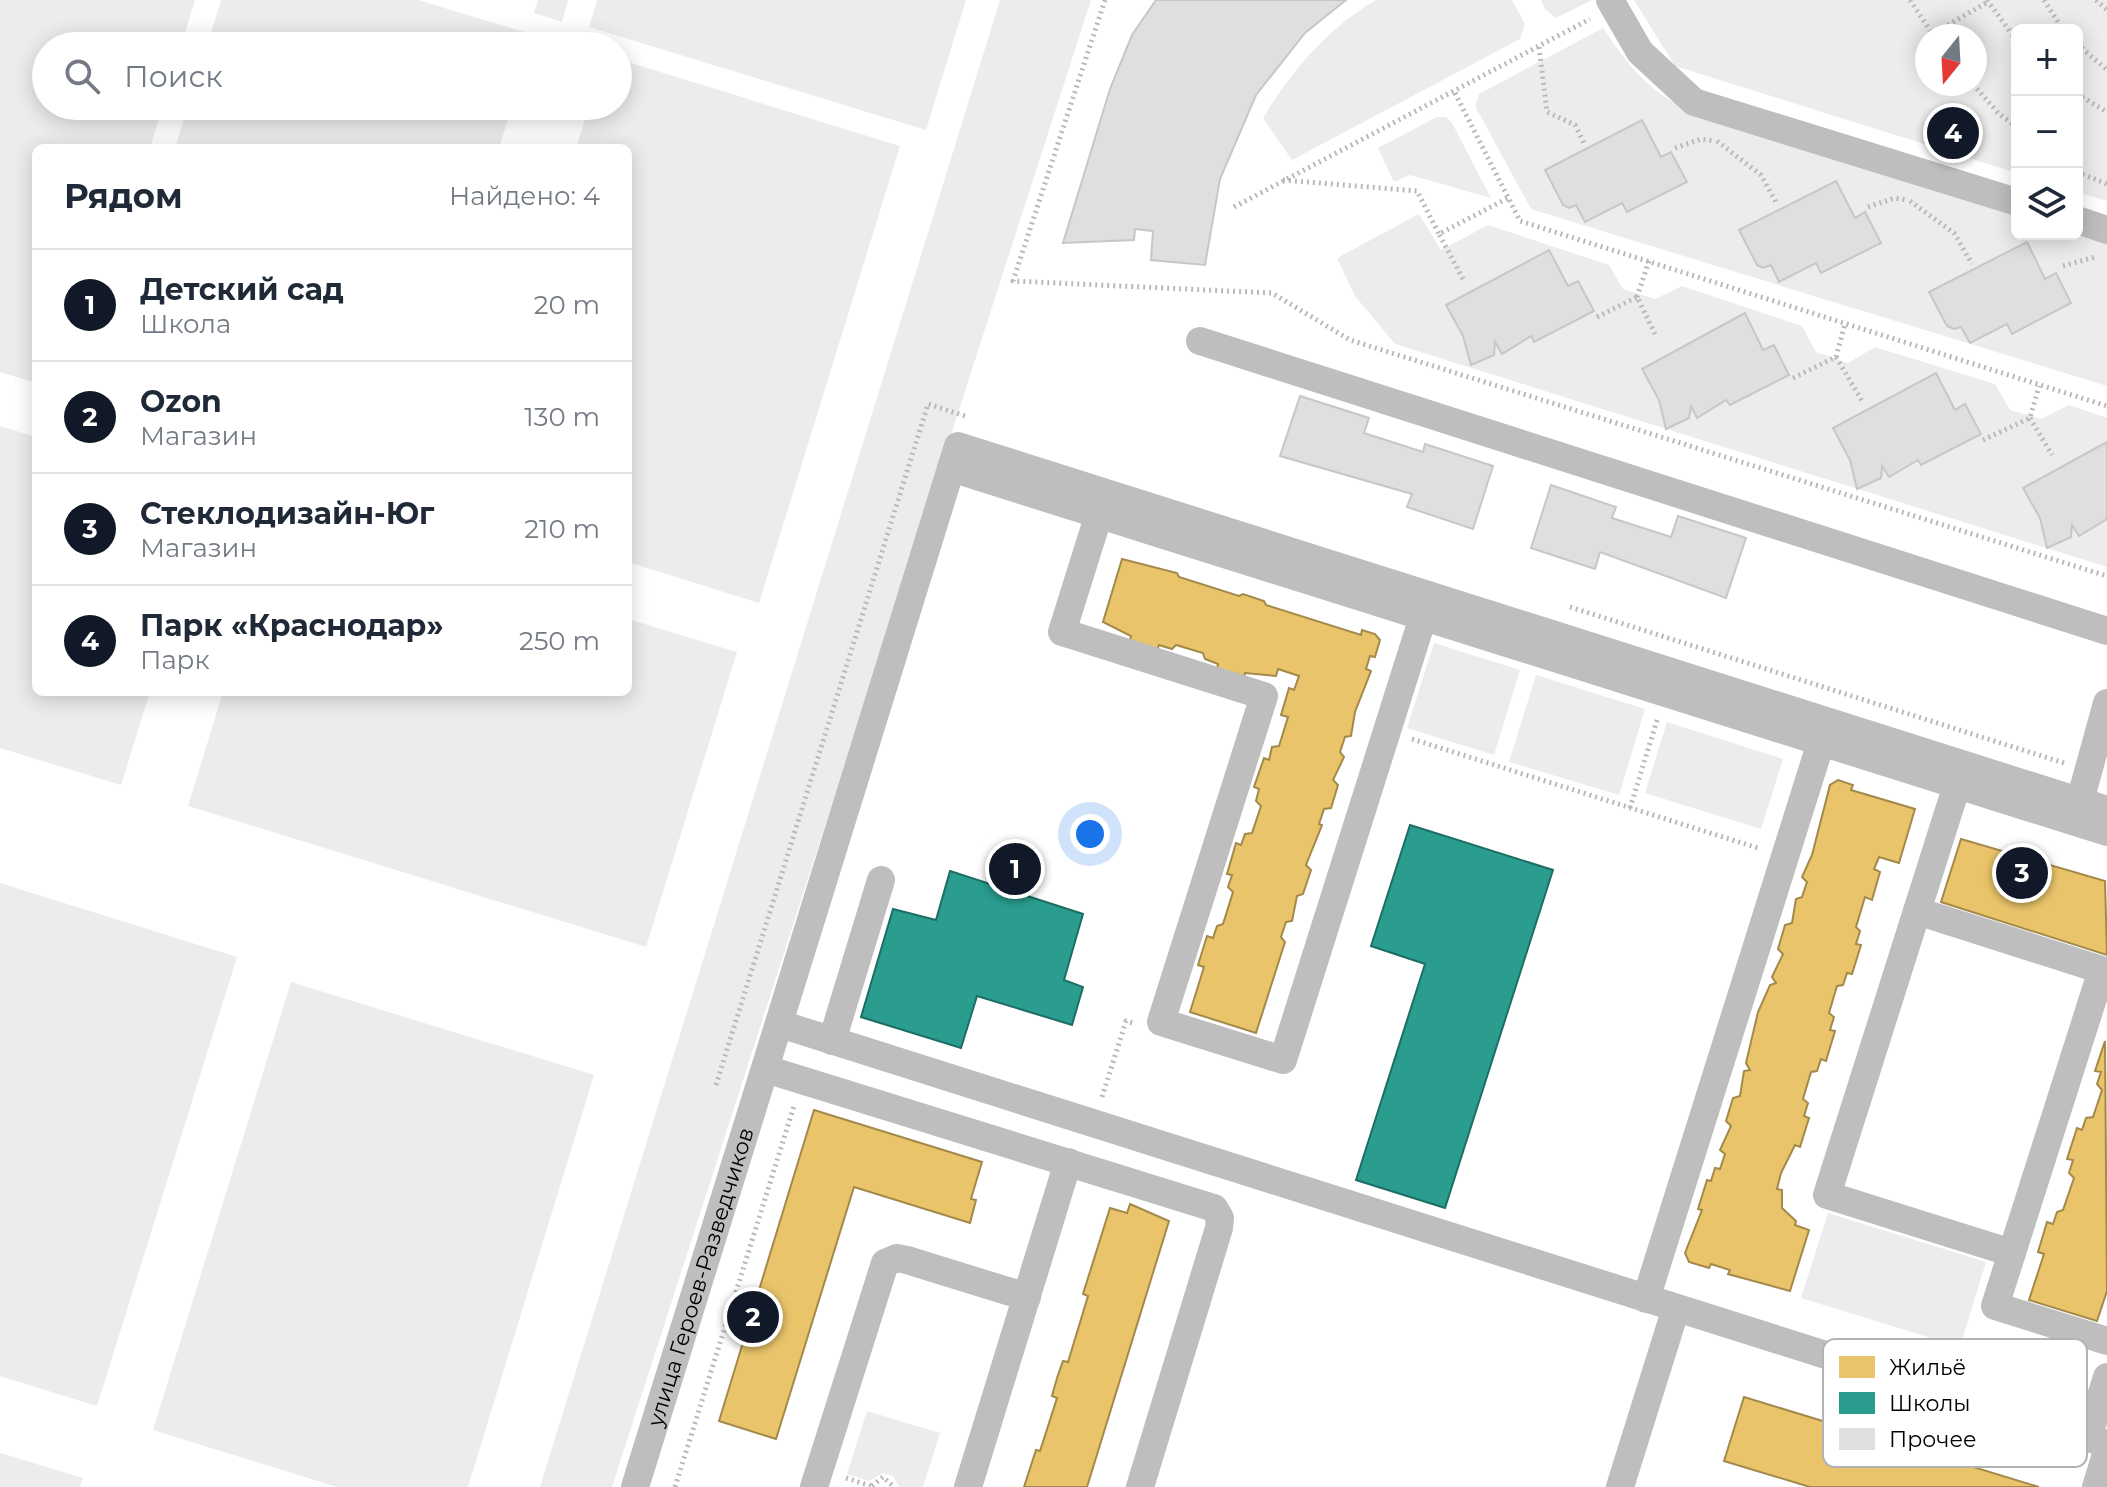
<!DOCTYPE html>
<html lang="ru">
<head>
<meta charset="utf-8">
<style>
	body { margin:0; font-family:Montserrat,sans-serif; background:#f6f6f7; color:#1f2937 }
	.controls { position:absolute; right:24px; top:24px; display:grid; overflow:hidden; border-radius:12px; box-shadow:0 4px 20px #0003 }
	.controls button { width:72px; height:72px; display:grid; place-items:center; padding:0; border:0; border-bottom:2px solid #e0e1e3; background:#fff; color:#1f2937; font:40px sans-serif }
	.compass { position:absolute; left:1915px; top:24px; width:72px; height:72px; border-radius:50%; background:#fff; box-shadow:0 4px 20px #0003; rotate:198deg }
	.you { position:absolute; left:1090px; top:834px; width:28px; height:28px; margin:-20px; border:6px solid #fff; border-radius:50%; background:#1a73e8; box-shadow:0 0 0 12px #1a73e833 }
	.badge { display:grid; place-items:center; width:52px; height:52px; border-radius:50%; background:#111827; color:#fff; font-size:26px; font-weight:700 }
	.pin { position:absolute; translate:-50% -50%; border:4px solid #fff; box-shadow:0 2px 8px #0006 }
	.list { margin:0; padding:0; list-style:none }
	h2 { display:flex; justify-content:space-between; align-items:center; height:104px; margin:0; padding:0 32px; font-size:34px }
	h2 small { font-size:26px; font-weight:400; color:#747a83 }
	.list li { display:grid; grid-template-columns:52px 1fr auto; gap:24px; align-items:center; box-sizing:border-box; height:112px; padding:0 32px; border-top:2px solid #e0e1e3 }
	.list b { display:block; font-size:30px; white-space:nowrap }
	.list p { margin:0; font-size:26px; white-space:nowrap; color:#747a83 }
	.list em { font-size:26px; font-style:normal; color:#747a83 }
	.icon { flex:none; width:44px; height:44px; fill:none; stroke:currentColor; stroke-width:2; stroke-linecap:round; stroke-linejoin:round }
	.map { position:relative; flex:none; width:2107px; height:1487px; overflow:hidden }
	.search { position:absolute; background:#fff; box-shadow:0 4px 20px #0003; left:32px; top:32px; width:600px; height:88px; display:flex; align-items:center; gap:20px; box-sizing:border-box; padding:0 28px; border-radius:44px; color:#747a83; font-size:30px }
	.panel { position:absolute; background:#fff; box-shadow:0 4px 20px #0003; left:32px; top:144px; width:600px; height:552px; border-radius:12px }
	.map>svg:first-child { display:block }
	.green { fill:#ececec; fill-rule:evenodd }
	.homes { fill:#e9c46a; stroke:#a3894a; stroke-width:2 }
	.schools { fill:#2a9d8f; stroke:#1d6e64; stroke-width:2 }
	.building { fill:#dfdfdf; stroke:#c7c7c7; stroke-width:2 }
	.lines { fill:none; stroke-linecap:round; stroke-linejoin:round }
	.path { stroke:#b9b9b9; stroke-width:5; stroke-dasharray:2 4; stroke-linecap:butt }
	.minor { stroke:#bebebe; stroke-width:28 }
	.labels { text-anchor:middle; stroke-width:8; stroke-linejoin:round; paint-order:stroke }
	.street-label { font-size:22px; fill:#000; stroke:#fff }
	.key { fill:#fff; stroke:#b2b2b2; stroke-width:2 }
	.key-label { font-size:22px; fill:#000 }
</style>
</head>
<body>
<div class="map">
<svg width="2107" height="1487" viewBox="0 0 2107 1487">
	<rect width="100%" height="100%" fill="#fff"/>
	<g class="green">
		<polygon points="0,0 195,0 181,46 46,46 46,106 163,106 150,148 36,148 36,383 0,372"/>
		<polygon points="221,0 418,0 534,35 530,46 207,46"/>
		<polygon points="538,0 568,0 562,22 534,13"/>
		<polygon points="597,0 966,0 926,130 589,27"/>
		<polygon points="1000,0 1091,0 612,1487 540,1487"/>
		<path d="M 1376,0 L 1512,0 L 1525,24 L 1520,39 L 1292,160 L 1263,118 C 1291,71 1328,28 1376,0 Z"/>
		<polygon points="1541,0 1592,0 1556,18 1545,9"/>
		<path d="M 1634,0 L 2107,0 L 2107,201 L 2077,192 L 2077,30 L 2017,30 L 2017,173 L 1675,66 ZM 1927,36 L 1975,36 L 1975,84 L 1927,84 Z"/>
		<path d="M 1603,28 C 1635,77 1657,98 1711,121 L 2017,213 L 2017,234 L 2077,234 L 2107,240 L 2107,386 L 1531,209 L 1475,106 L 1479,94 Z"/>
		<polygon points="618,59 900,146 759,603 628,562 628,148 576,148 589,106 618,106"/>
		<polygon points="188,106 512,106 499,148 175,148"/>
		<polygon points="1437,117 1446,117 1452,123 1491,198 1410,175 1394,182 1378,148"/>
		<polygon points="1419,214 1441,250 1488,225 1609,265 1623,289 1655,299 1682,286 1802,326 1816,352 1848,363 1875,347 1995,384 2010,410 2041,419 2069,405 2107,418 2107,567 1395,344 1355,296 1337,258"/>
		<polygon points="0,426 36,437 36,692 150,692 121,785 0,748"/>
		<polygon points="628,619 737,652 646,947 188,806 223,692 628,692"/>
		<polygon points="1434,643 1520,670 1494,755 1407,728"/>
		<polygon points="1536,675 1645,709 1619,795 1509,762"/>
		<polygon points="1667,722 1783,759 1761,829 1645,793"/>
		<polygon points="0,883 237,957 97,1406 0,1376"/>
		<polygon points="291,982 594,1075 468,1487 337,1487 153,1430"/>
		<polygon points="1828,1213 1986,1262 1960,1347 1801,1298"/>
		<polygon points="867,1411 940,1433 923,1487 899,1487 893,1476 883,1473 869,1481 847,1474"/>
		<polygon points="0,1453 83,1478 80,1487 0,1487"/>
	</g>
	<g class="homes">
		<polygon points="1122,559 1177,573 1179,577 1239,596 1243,594 1264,601 1266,605 1361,635 1362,630 1375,634 1380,640 1375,657 1370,656 1366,669 1371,671 1355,712 1351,736 1345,737 1340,752 1344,757 1333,780 1338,785 1331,808 1324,809 1319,824 1322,825 1306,865 1311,870 1303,894 1297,896 1292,921 1286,922 1281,937 1285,942 1256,1033 1190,1012 1204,967 1198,965 1207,936 1213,938 1217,926 1223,924 1233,892 1228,887 1232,875 1227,874 1236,843 1241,845 1245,834 1252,833 1261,806 1256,801 1259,789 1254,787 1264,758 1269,760 1272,747 1279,746 1288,717 1281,715 1289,688 1294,690 1299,676 1278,669 1276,676 1245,673 1244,677 1217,669 1218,664 1205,659 1203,653 1176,645 1172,649 1159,645 1157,650 1130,641 1131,636 1103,622"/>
		<polygon points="1838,780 1853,785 1851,790 1915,809 1899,863 1879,857 1874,869 1880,872 1872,900 1865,897 1856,927 1860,931 1856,944 1861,945 1852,974 1847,973 1843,985 1837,986 1829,1013 1834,1017 1830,1030 1835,1031 1826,1061 1821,1059 1817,1071 1811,1072 1803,1099 1808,1103 1804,1116 1809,1118 1800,1147 1795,1145 1781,1173 1777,1189 1782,1190 1782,1208 1796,1221 1795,1225 1809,1230 1790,1291 1728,1274 1730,1270 1711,1264 1709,1268 1689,1262 1685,1253 1702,1210 1698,1209 1707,1180 1711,1181 1715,1168 1720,1169 1725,1154 1720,1150 1731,1126 1726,1121 1733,1098 1740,1096 1744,1071 1750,1070 1746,1063 1758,1012 1770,985 1776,983 1772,977 1783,954 1778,949 1785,925 1792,923 1796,899 1802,897 1807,882 1802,877 1812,855 1830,785"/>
		<polygon points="1961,839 2105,881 2107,955 1941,902"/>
		<polygon points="2105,1041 2107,1291 2097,1321 2029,1300 2044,1254 2038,1252 2047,1222 2053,1224 2057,1212 2063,1210 2074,1178 2069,1173 2073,1160 2067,1159 2077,1128 2082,1130 2086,1118 2093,1117 2102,1090 2097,1084 2101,1072 2095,1071"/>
		<polygon points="814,1110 982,1162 971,1199 976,1200 970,1223 854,1187 776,1439 719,1421"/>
		<polygon points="1130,1204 1169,1221 1087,1487 1024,1487 1036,1450 1040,1451 1057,1398 1052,1396 1057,1378 1063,1361 1068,1362 1088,1296 1083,1294 1110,1208 1127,1213"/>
		<polygon points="1744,1397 2039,1487 1810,1487 1724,1461"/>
	</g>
	<g class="schools">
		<polygon points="1410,825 1553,870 1445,1208 1356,1180 1425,964 1371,946"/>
		<polygon points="950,871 1083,914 1064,980 1083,987 1072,1025 977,996 961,1048 861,1017 893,909 936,920"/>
	</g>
	<g class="building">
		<polygon points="1156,0 1346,0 1305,33 1256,95 1220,179 1205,265 1151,260 1153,231 1135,229 1134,240 1063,243 1110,89 1132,35"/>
		<polygon points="1642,120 1661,157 1671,152 1687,182 1627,212 1622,203 1585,222 1576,205 1569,208 1563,205 1545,170"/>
		<polygon points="1836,181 1855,218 1865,212 1881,243 1821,273 1816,263 1779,282 1771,265 1763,268 1757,265 1739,230"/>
		<polygon points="2027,242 2045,279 2056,273 2071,303 2012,334 2007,324 1970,343 1961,327 1954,329 1947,326 1929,292"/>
		<polygon points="1549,250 1568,286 1578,281 1594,311 1534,342 1531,336 1502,354 1495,342 1494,355 1471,365 1463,336 1446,305"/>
		<polygon points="1745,313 1763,350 1774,345 1789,375 1730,405 1726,400 1697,418 1691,406 1689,418 1666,429 1659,400 1642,369"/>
		<polygon points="1936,373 1955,410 1965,404 1981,434 1921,465 1918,460 1889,477 1882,466 1881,478 1857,489 1850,460 1833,428"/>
		<polygon points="1300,396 1369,418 1364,433 1423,452 1425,444 1493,466 1473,529 1407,507 1412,494 1280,456"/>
		<polygon points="2107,442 2107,519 2079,536 2072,525 2071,537 2047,548 2040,518 2023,488"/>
		<polygon points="1551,485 1616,507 1612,518 1671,537 1678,516 1746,538 1726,598 1600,552 1595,569 1531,548"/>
	</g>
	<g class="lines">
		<g class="path">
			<polyline points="1105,0 1013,281 1272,293 1350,340 2107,576"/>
			<polyline points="1910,0 1933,35"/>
			<polyline points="1987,0 2017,41"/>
			<polyline points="2044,0 2063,30"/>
			<polyline points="2096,0 2107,10"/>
			<polyline points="1932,34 1988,2"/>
			<polyline points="2077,44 2107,70"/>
			<polyline points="1539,47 1547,112 1575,125 1584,143"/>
			<polyline points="1973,84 1998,113 2017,127"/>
			<polyline points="1455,93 1520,221 2107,406"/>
			<polyline points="2077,94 2107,112"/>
			<polyline points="1717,141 1761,175 1777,204"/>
			<polyline points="1675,148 1701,139 1715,141"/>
			<polyline points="2077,172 2107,184"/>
			<polyline points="1283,180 1417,191 1439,234"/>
			<polyline points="1910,201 1954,233 1972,264"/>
			<polyline points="1234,207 1590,19"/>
			<polyline points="1868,207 1895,198 1907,200"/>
			<polyline points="2063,266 2095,257"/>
			<polyline points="1463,279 1439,234 1508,198"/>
			<polyline points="1637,297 1649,261"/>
			<polyline points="1597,317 1637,297 1655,334"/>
			<polyline points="1836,357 1845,324"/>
			<polyline points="1793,378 1836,357 1862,401"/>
			<polyline points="2030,418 2052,455"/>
			<polyline points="1983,440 2030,418 2039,386"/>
			<polyline points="1570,607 2064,763"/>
			<polyline points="1412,739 1761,849"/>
			<polyline points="1630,808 1658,717"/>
			<polyline points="716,1085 928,404 965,416"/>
			<polyline points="1102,1097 1126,1021 1136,1024"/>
			<polyline points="846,1478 871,1486"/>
			<polyline points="872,1486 883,1477 894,1487"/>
			<polyline points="675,1487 794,1106"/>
		</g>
		<g class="minor">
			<polyline points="1610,0 1640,52 1694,102 2017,202"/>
			<polyline points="2077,220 2107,230"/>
			<polyline points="1200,341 2107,631"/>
			<polyline points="951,468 2107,832"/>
			<polyline points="1099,514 1062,632 1264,696 1161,1022 1283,1060 1423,617"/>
			<polyline points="1957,785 1917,911 2102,970 1995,1306 2107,1341"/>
			<polyline points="2080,801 2107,703"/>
			<polyline points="1917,911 1827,1195 2012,1253"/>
			<polyline points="780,1024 2107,1444"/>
			<polyline points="832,1041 881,880"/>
			<polyline points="766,1069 1214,1208 1220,1218 1219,1228 1140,1487"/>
			<polyline points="1646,1299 1821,742"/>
			<polyline points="2088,1438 2107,1377"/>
			<path id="s1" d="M 635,1487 L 958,446 L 2107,810"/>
			<polyline points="814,1487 885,1263 897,1258 907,1260 1027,1297"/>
			<polyline points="968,1487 1068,1162"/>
			<polyline points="1620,1487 1676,1308"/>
			<polyline points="2096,1487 2107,1451"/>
		</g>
	</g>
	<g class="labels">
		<g class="street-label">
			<text dy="8" stroke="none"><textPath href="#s1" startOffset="220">улица Героев-Разведчиков</textPath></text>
		</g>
	</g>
	<rect x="1823" y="1339" width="264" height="128" rx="12" class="key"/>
	<rect x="1839" y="1356" width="36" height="22" fill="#e9c46a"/>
	<rect x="1839" y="1392" width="36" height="22" fill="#2a9d8f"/>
	<rect x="1839" y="1428" width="36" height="22" fill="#dfdfdf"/>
	<g class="key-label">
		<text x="1889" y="1375">Жильё</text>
		<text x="1889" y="1411">Школы</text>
		<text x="1889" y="1447">Прочее</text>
	</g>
</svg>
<div class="controls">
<button>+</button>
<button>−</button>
<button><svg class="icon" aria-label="layers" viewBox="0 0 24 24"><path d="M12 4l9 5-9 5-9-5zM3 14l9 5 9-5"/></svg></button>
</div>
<svg class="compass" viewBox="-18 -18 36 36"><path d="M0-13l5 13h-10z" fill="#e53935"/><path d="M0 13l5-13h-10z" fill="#747a83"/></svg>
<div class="you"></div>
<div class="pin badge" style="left:1015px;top:869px">1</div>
<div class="pin badge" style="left:753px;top:1317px">2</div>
<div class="pin badge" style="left:2022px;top:873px">3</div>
<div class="pin badge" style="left:1953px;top:133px">4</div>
<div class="search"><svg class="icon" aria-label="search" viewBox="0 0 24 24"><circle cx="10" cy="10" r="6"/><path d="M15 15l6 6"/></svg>Поиск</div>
<section class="panel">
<h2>Рядом<small>Найдено: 4</small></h2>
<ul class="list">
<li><span class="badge">1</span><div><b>Детский сад</b><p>Школа</p></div><em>20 m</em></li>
<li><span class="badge">2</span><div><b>Ozon</b><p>Магазин</p></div><em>130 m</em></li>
<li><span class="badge">3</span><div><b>Стеклодизайн-Юг</b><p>Магазин</p></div><em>210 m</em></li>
<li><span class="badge">4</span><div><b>Парк «Краснодар»</b><p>Парк</p></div><em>250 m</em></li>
</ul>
</section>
</div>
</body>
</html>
